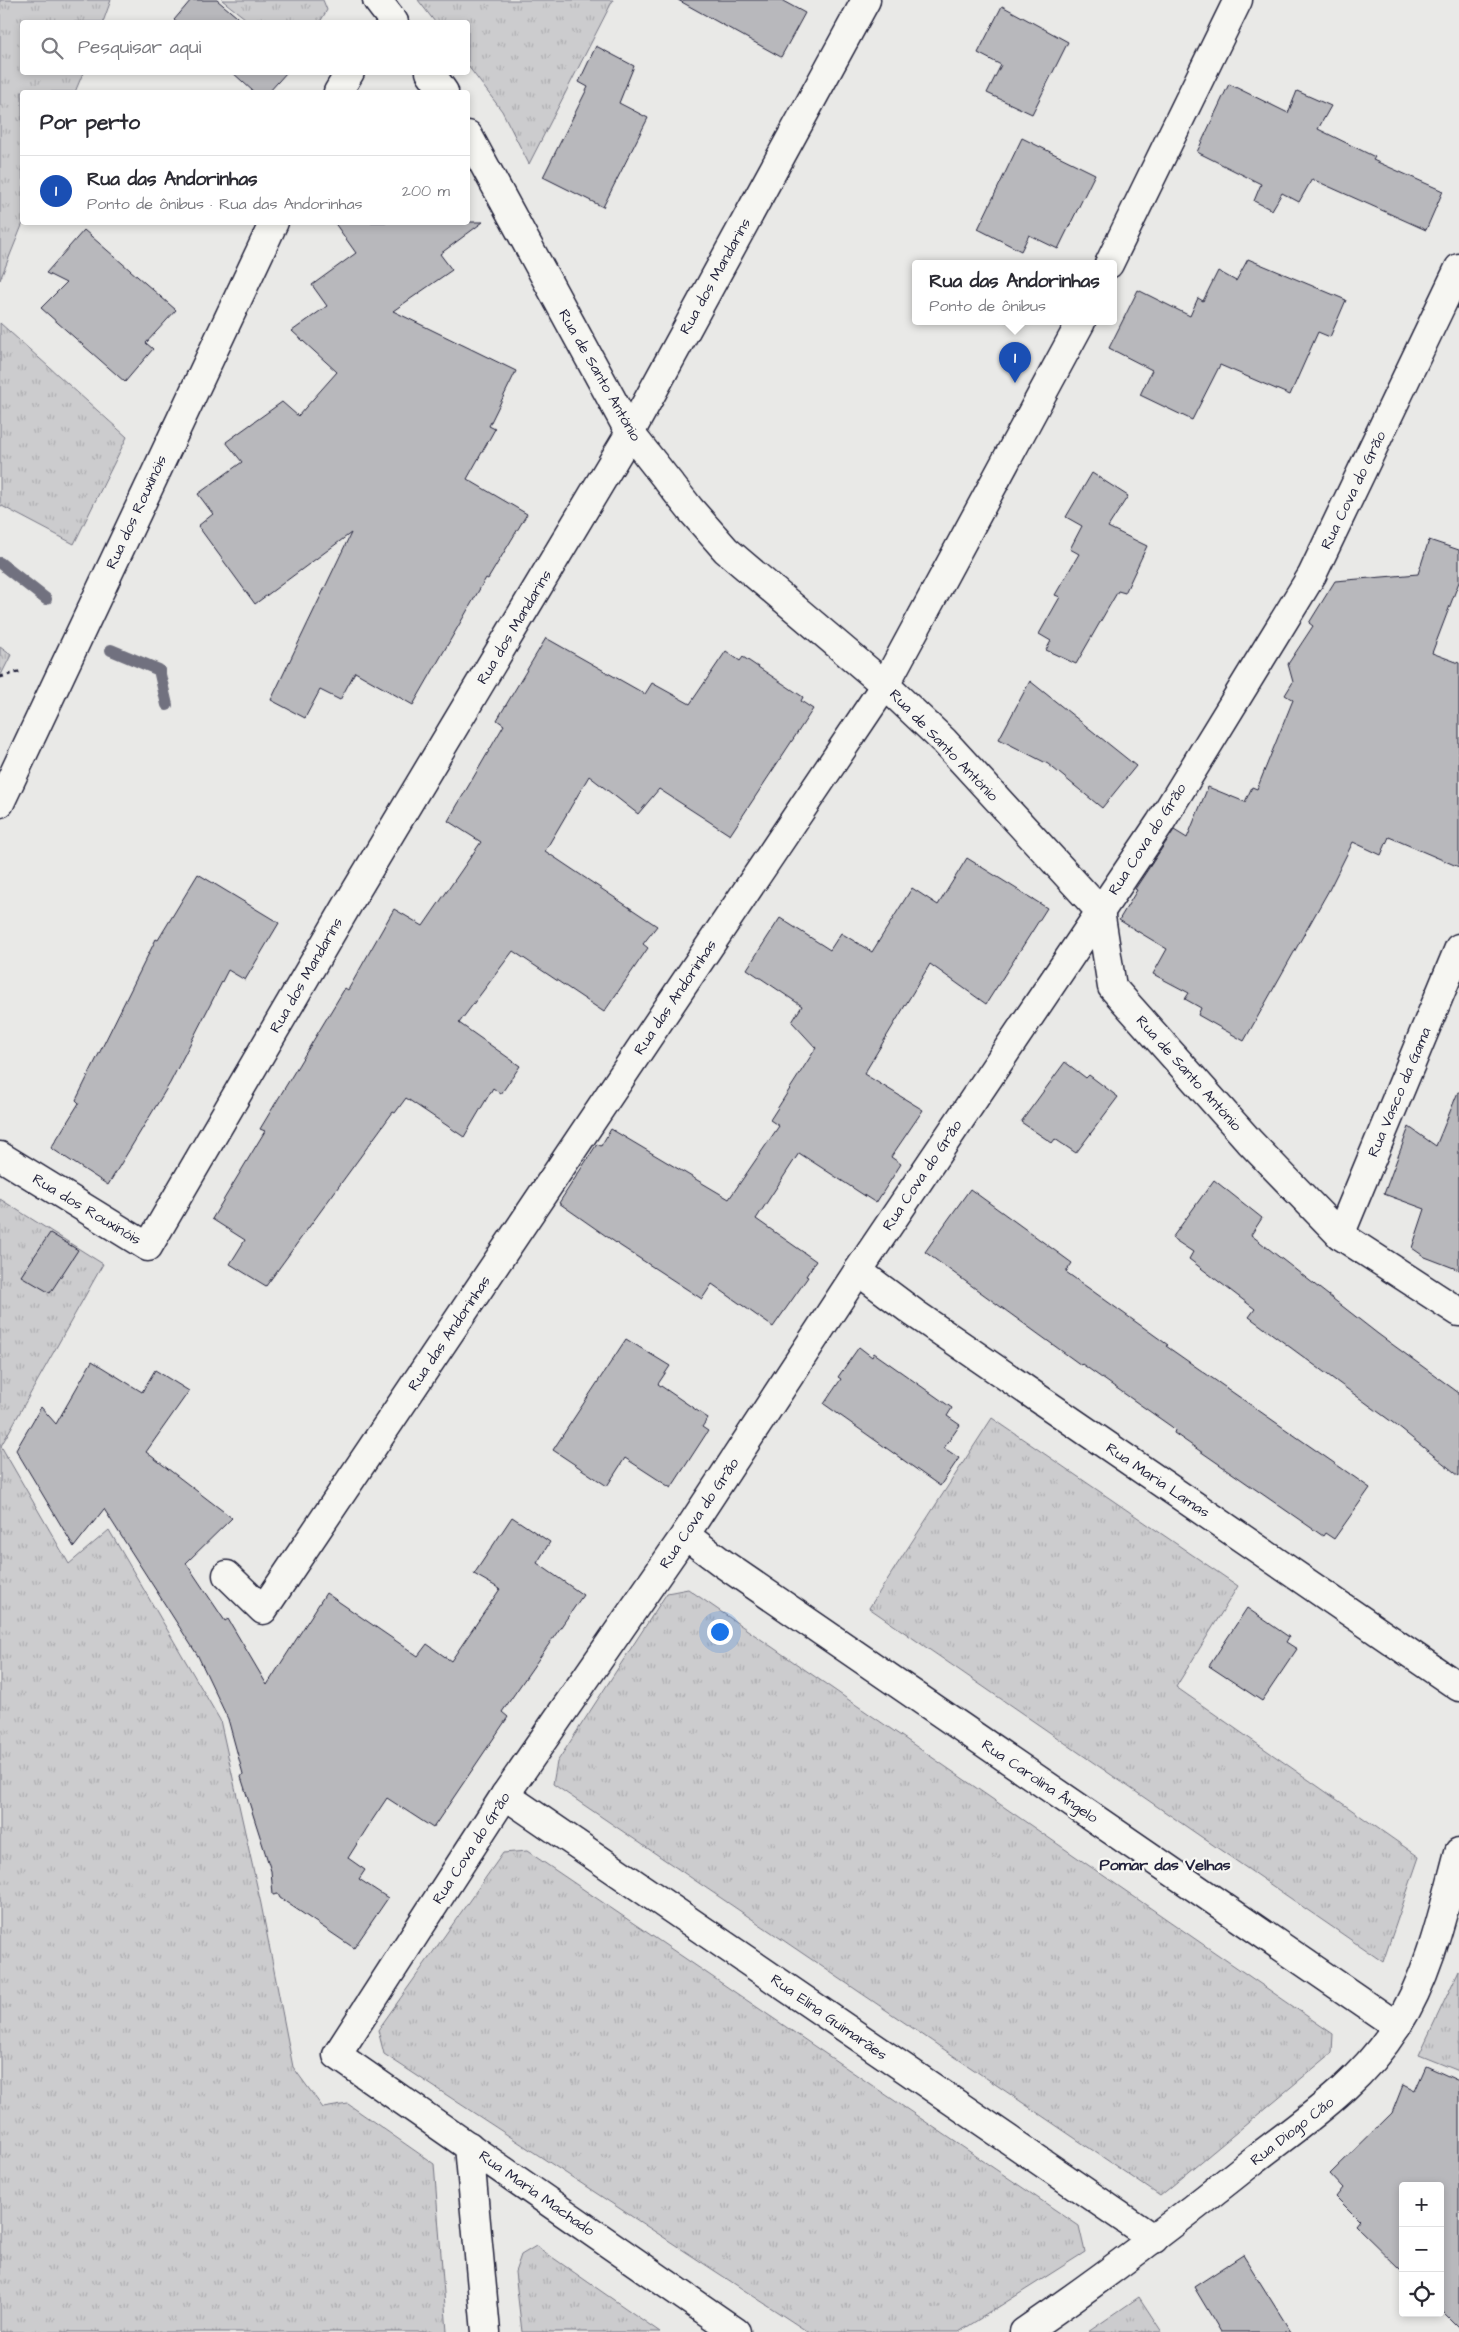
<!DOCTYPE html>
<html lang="pt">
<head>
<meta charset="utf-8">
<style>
	body { margin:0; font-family:"Architects Daughter",sans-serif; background:#f7f7f7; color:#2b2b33 }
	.controls { position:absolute; right:15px; bottom:15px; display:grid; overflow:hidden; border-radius:5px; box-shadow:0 2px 8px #0003 }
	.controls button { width:45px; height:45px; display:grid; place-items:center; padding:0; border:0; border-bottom:1px solid #e1e1e2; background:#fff; color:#2b2b33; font:25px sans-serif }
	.you { position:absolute; left:719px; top:1631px; width:18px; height:18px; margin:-12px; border:4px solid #fff; border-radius:50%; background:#1a73e8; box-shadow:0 0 0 8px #1a73e833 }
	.badge { display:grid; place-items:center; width:32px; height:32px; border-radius:50%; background:#db2777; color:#fff; font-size:16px; font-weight:700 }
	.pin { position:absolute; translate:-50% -41px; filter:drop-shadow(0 1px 2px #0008) }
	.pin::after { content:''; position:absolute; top:26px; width:18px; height:15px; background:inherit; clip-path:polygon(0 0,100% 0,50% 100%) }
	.popup { position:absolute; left:912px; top:260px; width:205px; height:65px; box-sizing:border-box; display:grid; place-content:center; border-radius:5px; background:#fff; filter:drop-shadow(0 1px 4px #0005); font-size:16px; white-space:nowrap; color:#7c7c81 }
	.popup b { font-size:19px; color:#2b2b33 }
	.popup::after { content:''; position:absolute; left:50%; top:100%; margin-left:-10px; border:10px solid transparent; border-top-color:#fff }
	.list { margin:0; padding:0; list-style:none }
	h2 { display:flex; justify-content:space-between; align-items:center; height:65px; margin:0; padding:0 20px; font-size:21px }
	h2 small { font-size:16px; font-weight:400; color:#7c7c81 }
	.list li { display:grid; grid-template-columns:32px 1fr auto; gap:15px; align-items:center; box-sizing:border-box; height:70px; padding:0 20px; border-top:1px solid #e1e1e2 }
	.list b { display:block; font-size:19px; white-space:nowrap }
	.list p { margin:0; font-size:16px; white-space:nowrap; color:#7c7c81 }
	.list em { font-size:16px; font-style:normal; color:#7c7c81 }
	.icon { flex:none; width:28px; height:28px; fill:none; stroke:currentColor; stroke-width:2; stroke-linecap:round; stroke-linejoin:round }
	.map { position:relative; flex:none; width:1459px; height:2332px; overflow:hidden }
	.search { position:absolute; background:#fff; box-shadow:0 2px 8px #0003; left:20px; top:20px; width:450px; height:55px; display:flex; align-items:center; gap:12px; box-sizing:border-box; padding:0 18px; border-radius:5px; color:#7c7c81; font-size:19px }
	.panel { position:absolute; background:#fff; box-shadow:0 2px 8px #0003; left:20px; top:90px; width:450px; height:135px; border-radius:5px }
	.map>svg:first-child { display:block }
	.grass { fill:url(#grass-tufts); stroke:#777784 }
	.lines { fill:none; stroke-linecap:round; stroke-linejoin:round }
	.stream { stroke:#71717f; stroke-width:12 }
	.building { fill:#b8b8bc; stroke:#22223b }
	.minor-casing { stroke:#22223b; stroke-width:31 }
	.path { stroke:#22223b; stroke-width:3; stroke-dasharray:4 4; stroke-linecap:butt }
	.minor { stroke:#f6f6f2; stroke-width:28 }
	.labels { text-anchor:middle; stroke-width:4.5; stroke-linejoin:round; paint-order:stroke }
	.street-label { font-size:15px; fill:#22223b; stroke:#f6f6f2 }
	.neighbourhood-label { font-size:16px; font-weight:bold; fill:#22223b; stroke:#f6f6f2 }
</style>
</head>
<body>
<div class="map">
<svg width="1459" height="2332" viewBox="0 0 1459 2332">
	<defs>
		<pattern id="grass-tufts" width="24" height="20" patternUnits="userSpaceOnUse" patternTransform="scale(1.25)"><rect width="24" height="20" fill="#ccccce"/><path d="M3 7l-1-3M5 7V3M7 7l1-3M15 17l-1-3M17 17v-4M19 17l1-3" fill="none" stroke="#afafb2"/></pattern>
	</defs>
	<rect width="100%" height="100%" fill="#e9e9e7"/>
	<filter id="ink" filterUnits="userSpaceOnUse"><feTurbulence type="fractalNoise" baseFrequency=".02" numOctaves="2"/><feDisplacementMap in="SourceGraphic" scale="10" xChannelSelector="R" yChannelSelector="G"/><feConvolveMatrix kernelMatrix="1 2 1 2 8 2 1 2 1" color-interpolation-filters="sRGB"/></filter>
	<g filter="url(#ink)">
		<g class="grass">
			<polygon points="0,0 111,0 103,22 22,22 22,72 83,73 75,92 22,92 23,223 0,280"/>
			<polygon points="222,0 323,0 327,10 320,22 250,22"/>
			<polygon points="418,0 613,0 529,164 502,111 468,66 468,22 435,22"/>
			<polygon points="0,323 127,437 74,544 0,505"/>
			<polygon points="0,647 11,655 0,677"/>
			<polygon points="0,1199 103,1264 1,1446 69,1564 109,1530 220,1720 261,1904 293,2067 323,2108 348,2104 434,2164 447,2332 0,2332"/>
			<polygon points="992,1418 1238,1586 1176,1687 1419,1857 1383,1962 869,1608"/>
			<polygon points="688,1589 1333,2034 1332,2053 1160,2196 553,1784 557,1762 667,1593"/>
			<polygon points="527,1851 1079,2226 1085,2252 959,2332 808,2332 384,2054 378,2030 503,1853"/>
			<polygon points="1459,1970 1459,2071 1419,2055"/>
			<polygon points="536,2246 660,2332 522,2332 515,2272 521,2255"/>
			<polygon points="1139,2297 1162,2332 1088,2332"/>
		</g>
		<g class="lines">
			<g class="stream">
				<polyline points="0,563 46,599"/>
				<polyline points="111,650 159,670 167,705"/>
			</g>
		</g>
		<g class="building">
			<polygon points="191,0 217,0 243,22 176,22 174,20"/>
			<polygon points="678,0 781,0 805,13 781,57"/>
			<polygon points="1002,6 1068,42 1032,114 987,93 1001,65 978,53"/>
			<polygon points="596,46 634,66 619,103 648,118 603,207 543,177 588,87 579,82"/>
			<polygon points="232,72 287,72 269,92 254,92"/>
			<polygon points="1229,84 1288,113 1297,91 1331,106 1318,129 1375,157 1373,160 1443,191 1426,230 1312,179 1299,202 1282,193 1272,210 1254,201 1261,184 1197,152"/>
			<polygon points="1022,138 1095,174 1058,249 1029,235 1021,251 978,229"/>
			<polygon points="334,222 483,222 440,254 452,270 393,311 516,371 489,426 495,429 467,479 527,514 488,579 486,578 413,705 355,672 340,700 320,690 305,718 271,700 351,533 255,604 198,526 213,514 198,494 242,462 226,442 282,402 298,416 337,372 292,331 327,306 312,285 356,253"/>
			<polygon points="84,230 176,310 146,343 153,349 125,382 41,308 66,283 46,273"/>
			<polygon points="1248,259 1346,300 1330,337 1318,332 1290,395 1220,365 1192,420 1140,395 1152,370 1109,348 1138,290 1190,316 1198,298 1203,301 1218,271 1236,281"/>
			<polygon points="1092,473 1128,496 1108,527 1147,546 1125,593 1118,591 1076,664 1046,650 1051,641 1039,634 1060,597 1055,595 1079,554 1070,549 1082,526 1066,517"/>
			<polygon points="1429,540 1459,550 1459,582 1432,653 1459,663 1459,867 1389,837 1381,855 1353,842 1329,890 1244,1041 1198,1015 1201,1008 1185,999 1189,993 1153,974 1167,949 1119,920 1137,890 1135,889 1174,830 1187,838 1208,787 1245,802 1252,787 1257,789 1293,700 1285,695 1293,682 1288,664 1313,626 1309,623 1335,581 1418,574"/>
			<polygon points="546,638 645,694 652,683 690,704 726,651 740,661 743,657 803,697 801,701 813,709 730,835 659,789 638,814 589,776 545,851 657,926 643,944 648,948 604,1012 513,951 459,1023 520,1066 501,1094 493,1088 464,1137 406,1098 395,1113 393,1112 266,1286 230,1264 245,1240 212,1219 265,1131 260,1129 345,988 348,990 394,909 423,926 481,842 448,821 504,725 497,720"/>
			<polygon points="1030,681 1136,766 1102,808 1048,764 999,739"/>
			<polygon points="967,858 1047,908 986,1004 930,964 864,1074 923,1110 891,1157 901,1164 876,1203 799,1153 756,1219 816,1261 806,1276 808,1277 773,1327 712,1284 702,1299 619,1245 559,1203 597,1144 601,1146 611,1129 729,1199 779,1126 770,1120 816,1048 792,1022 802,1006 747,969 780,918 830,950 841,933 872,952 912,888 938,905"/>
			<polygon points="198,874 279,923 245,980 228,970 170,1083 108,1185 51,1148 79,1103 76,1100 156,939 158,940"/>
			<polygon points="1065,1062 1086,1078 1089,1075 1118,1097 1076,1153 1055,1139 1052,1143 1021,1122"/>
			<polygon points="1458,1092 1459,1092 1459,1270 1425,1257 1412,1248 1425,1209 1384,1194 1409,1127 1436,1146"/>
			<polygon points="1214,1180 1262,1218 1251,1235 1378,1334 1459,1393 1459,1476 1392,1422 1249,1317 1255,1309 1189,1259 1193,1252 1172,1238"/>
			<polygon points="970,1189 1072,1263 1066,1272 1168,1345 1166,1346 1370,1488 1334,1539 1325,1533 1323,1536 1174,1433 1175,1430 1172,1427 1082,1364 1081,1365 925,1252"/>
			<polygon points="50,1233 78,1250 50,1293 21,1276"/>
			<polygon points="626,1339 670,1366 658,1384 708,1418 702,1427 708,1431 671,1488 625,1458 607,1486 553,1450"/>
			<polygon points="859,1347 872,1357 874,1353 952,1408 947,1416 960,1425 944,1448 959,1458 940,1486 824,1404 841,1379 838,1377"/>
			<polygon points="92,1361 142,1392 155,1370 189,1391 146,1452 232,1518 186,1563 225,1621 228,1619 267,1685 326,1593 418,1656 427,1644 451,1661 500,1589 474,1574 512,1517 550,1542 537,1563 583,1595 502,1712 508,1717 433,1828 387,1798 367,1828 348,1858 365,1870 359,1879 388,1898 354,1948 280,1898 278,1894 273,1895 271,1871 241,1777 243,1774 228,1719 198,1656 104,1509 74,1547 16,1450 41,1407 56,1424"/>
			<polygon points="1247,1608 1289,1637 1286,1642 1297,1649 1262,1701 1209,1666"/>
			<polygon points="1426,2066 1459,2081 1459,2328 1440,2309 1440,2186 1403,2186 1403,2272 1355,2225 1359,2220 1336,2197 1343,2188 1330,2174 1392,2113 1403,2085 1415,2091"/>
			<polygon points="1243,2255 1291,2332 1221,2332 1194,2287"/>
		</g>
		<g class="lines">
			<g class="minor-casing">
				<g id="minor">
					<polyline points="377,0 394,22"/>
					<polyline points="430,72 444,92"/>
					<polyline points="338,92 350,72"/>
					<polyline points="468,135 630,433 690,509 726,550 885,685 944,741 1100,911 1112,987 1250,1142 1340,1235 1459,1312"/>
					<polyline points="1109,264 1238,0"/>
					<polyline points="0,803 274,222"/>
					<polyline points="0,1156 148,1247 351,899 630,433 866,0"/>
					<polyline points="1340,1235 1459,948"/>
					<polyline points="858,1271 914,1313 1459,1687"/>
					<polyline points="685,1535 725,1565 1397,2026"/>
					<polyline points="227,1575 263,1610 885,685 1081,322"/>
					<polyline points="505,1795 1154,2239"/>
					<polyline points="469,2146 486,2332"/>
					<polyline points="736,2332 337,2055 505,1795 685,1535 858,1271 1160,823 1312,575 1459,268"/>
					<path d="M 1024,2332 C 1103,2278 1179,2220 1254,2160 C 1306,2120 1361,2083 1397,2026 C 1430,1974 1443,1912 1459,1852"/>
				</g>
			</g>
			<polyline class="path" points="0,677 22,671"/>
			<use href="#minor" class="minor"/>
		</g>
	</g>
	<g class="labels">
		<g class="street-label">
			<text transform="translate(715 276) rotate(-61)" y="5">Rua dos Mandarins</text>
			<text transform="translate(600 375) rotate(60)" y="5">Rua de Santo António</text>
			<text transform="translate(1353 490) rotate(-64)" y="5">Rua Cova do Grão</text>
			<text transform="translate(136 512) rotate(-65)" y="5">Rua dos Rouxinóis</text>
			<text transform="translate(514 627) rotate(-59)" y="5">Rua dos Mandarins</text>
			<text transform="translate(944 745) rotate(46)" y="5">Rua de Santo António</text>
			<text transform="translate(1147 839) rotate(-57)" y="5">Rua Cova do Grão</text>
			<text transform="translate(306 975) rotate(-60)" y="5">Rua dos Mandarins</text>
			<text transform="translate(675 997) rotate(-56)" y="5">Rua das Andorinhas</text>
			<text transform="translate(1189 1073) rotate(48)" y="5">Rua de Santo António</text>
			<text transform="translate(1399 1092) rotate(-67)" y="5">Rua Vasco da Gama</text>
			<text transform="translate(922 1175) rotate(-56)" y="5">Rua Cova do Grão</text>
			<text transform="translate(87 1209) rotate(31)" y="5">Rua dos Rouxinóis</text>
			<text transform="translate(449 1333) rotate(-56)" y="5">Rua das Andorinhas</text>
			<text transform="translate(1158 1480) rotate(34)" y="5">Rua Maria Lamas</text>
			<text transform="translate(699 1513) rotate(-56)" y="5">Rua Cova do Grão</text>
			<text transform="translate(1040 1781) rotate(34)" y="5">Rua Carolina Ângelo</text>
			<text transform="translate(471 1848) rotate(-57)" y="5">Rua Cova do Grão</text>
			<text transform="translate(829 2017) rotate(35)" y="5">Rua Elina Guimarães</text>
			<text transform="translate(1292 2131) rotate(-38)" y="5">Rua Diogo Cão</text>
			<text transform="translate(537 2193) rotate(35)" y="5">Rua Maria Machado</text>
		</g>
		<g class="neighbourhood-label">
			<text x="1165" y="1870">Pomar das Velhas</text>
		</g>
	</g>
</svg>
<div class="controls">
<button>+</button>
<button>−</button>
<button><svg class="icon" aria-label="locate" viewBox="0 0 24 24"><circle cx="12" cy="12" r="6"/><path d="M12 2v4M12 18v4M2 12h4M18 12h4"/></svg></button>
</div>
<div class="you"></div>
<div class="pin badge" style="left:1015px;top:383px;background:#1a4fb4">1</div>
<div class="popup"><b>Rua das Andorinhas</b>Ponto de ônibus</div>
<div class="search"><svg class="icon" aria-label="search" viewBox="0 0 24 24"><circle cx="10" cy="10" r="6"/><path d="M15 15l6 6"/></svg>Pesquisar aqui</div>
<section class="panel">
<h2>Por perto<small></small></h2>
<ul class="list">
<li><span class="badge" style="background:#1a4fb4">1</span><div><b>Rua das Andorinhas</b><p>Ponto de ônibus · Rua das Andorinhas</p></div><em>200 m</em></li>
</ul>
</section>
</div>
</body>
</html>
